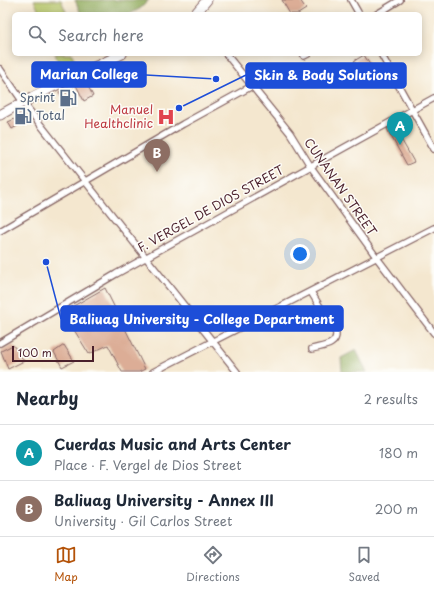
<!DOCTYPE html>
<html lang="en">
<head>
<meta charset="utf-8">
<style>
	body { margin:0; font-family:"Playpen Sans",sans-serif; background:#f2f2f3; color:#1f2937 }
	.scale { position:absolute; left:12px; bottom:10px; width:82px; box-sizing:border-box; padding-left:4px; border:2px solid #4a1f2b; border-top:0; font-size:11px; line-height:14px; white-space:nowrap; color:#4a1f2b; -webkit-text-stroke:3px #fdfcf7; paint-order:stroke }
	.you { position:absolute; left:300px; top:254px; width:14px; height:14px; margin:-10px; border:3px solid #fff; border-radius:50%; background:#1a73e8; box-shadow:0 0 0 6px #1a73e833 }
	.badge { display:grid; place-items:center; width:26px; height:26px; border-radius:50%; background:#b45309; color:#fff; font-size:13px; font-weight:700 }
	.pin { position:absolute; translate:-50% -33px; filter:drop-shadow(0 1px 2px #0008) }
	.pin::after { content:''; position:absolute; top:21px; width:14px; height:12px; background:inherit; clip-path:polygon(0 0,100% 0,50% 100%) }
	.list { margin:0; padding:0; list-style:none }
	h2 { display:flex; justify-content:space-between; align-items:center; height:52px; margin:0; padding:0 16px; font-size:17px }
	h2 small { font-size:13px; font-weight:400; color:#747a83 }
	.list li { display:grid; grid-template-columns:26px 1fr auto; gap:12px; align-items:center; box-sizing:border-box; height:56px; padding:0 16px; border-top:1px solid #e0e1e3 }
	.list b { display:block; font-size:15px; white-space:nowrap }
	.list p { margin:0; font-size:13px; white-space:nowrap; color:#747a83 }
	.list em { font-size:13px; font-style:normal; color:#747a83 }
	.icon { flex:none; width:22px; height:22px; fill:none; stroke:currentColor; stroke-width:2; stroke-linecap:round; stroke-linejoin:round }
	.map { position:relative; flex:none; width:434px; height:372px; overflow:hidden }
	.search { position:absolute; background:#fff; box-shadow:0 2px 10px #0003; left:12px; right:12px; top:12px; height:44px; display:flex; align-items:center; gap:10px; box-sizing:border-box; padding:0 14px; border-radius:6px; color:#747a83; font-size:15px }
	.sheet { height:164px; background:#fff }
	nav { display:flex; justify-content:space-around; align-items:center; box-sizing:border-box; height:56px; border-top:1px solid #e0e1e3; background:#fff; font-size:11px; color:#747a83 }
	nav a { display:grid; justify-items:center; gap:2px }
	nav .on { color:#b45309 }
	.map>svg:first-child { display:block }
	.green { fill:#b5c568; stroke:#80724a }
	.forest { fill:#90aa5c; stroke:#6d6444 }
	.building { fill:#dcad96 }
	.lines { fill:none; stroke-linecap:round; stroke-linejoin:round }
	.minor-casing { stroke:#866564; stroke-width:8 }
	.primary-casing { stroke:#866564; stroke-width:11 }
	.minor { stroke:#fff; stroke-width:5.5 }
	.primary { stroke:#fff; stroke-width:9 }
	.labels { text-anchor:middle; stroke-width:3; stroke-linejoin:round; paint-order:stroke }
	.service-label { font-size:12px; fill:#4e5e75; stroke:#fdfcf7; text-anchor:end }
	.health-label { font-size:12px; fill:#be3a42; stroke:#fdfcf7; text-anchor:end }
	.street-label { font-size:12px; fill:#4a1f2b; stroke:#fdfcf7 }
	.leader { fill:none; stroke:#1d4ed8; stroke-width:1.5 }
	.callout-dot { fill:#1d4ed8; stroke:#fdfcf7; stroke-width:1.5 }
	.callout { fill:#1d4ed8; stroke:#1d4ed8; stroke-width:1.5 }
	.callout-label { font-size:13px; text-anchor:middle; font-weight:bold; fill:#fff }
</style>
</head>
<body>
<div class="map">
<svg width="434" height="372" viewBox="0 0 434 372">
	<rect width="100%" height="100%" fill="#fdfcf7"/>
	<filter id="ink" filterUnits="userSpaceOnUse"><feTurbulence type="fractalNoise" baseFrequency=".025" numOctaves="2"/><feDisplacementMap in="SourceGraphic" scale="8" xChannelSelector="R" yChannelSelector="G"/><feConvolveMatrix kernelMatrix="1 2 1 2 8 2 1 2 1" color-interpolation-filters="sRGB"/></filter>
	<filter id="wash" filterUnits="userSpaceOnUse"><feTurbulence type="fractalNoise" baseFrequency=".012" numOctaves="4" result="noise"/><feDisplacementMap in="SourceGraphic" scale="16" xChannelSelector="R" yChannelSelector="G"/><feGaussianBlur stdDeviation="0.9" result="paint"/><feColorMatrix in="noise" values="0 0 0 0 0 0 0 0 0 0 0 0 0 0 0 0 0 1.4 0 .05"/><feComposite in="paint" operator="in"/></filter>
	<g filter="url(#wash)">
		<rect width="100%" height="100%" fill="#f4e7cf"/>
		<g class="green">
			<polygon points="34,0 61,0 67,14 40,14"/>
			<polygon points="55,54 72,54 78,69 64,76"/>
		</g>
		<g class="forest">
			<polygon points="75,0 149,0 141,8 130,14 81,14"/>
			<polygon points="356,350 367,372 342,372 341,358"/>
		</g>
		<g id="blocks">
			<g class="building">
				<polygon points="282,0 300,0 306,9 298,14 290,14"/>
				<polygon points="364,55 380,81 369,87 354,61"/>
				<polygon points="85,80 93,96 84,101 76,85"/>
				<polygon points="64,89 70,99 65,102 59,92"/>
				<polygon points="23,113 28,123 23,126 22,123 12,129 8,122 19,117 18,115"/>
				<polygon points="393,125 414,162 407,165 387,129"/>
				<polygon points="105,288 145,369 139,372 122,372 108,345 89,354 63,312"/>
				<polygon points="13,345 24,361 8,369 1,351"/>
				<polygon points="64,345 74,361 62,367 54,352"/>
			</g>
		</g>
	</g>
	<g filter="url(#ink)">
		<use href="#blocks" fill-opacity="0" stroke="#866564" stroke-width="1"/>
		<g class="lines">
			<g class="minor-casing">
				<g id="minor">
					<polyline points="351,0 359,14"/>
					<polyline points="377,14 400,0"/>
					<polyline points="226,54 290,133 311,167 377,258 434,333"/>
					<polyline points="381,54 434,149"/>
					<polyline points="304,56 308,54"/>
					<polyline points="0,69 25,105 85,181 237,372"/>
					<polyline points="0,231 183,124 252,86"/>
					<path d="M 311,292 L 336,333 C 337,346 322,346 312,349"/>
					<polyline points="0,343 116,274 434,98"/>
					<polyline points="153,372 434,228"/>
				</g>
			</g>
			<g class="primary-casing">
				<g id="primary">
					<polyline points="195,14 207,0"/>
					<path d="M 0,115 C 40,92 81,73 122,54"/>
				</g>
			</g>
			<use href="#minor" class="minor"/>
			<use href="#primary" class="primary"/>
		</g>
	</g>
	<defs>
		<g id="fuel-bare" transform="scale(1.38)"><path d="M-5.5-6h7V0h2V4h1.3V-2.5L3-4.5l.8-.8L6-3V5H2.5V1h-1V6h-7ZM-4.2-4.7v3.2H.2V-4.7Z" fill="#5c6f8a" stroke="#fdfcf7" stroke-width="2.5" paint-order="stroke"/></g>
		<g id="hospital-bare" transform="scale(1.38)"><path d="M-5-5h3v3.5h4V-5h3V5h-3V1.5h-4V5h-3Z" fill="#e0444e" stroke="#fdfcf7" stroke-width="2.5" paint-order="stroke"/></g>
	</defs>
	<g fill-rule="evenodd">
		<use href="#fuel-bare" x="68" y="98"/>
		<use href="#fuel-bare" x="23" y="116"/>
		<use href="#hospital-bare" x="166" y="117"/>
	</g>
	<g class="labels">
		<g class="service-label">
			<text x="55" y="102">Sprint</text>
			<text x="36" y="120" text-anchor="start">Total</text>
		</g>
		<g class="health-label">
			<text x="153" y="114">Manuel<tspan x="153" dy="14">Healthclinic</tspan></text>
		</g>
		<g class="street-label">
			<text transform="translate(340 187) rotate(55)" y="4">CUNANAN STREET</text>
			<text transform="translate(211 209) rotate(-29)" y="4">F. VERGEL DE DIOS STREET</text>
		</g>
	</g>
	<path class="leader" d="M216 79L146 75M179 108L246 75M46 262L61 319"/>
	<g class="callout-dot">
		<circle cx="216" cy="79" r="4"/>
		<circle cx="179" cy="108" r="4"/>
		<circle cx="46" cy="262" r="4"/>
	</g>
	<g class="callout">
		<rect x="32" y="62" width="114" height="25" rx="4"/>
		<rect x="246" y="63" width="160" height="25" rx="4"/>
		<rect x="61" y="306" width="282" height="25" rx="4"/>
	</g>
	<g class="callout-label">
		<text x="89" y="79">Marian College</text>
		<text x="326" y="80">Skin &amp; Body Solutions</text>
		<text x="202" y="324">Baliuag University - College Department</text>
	</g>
</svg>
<div class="scale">100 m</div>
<div class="you"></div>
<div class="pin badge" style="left:400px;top:145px;background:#0f9aa8">A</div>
<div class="pin badge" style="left:157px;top:172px;background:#8d6e63">B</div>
<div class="search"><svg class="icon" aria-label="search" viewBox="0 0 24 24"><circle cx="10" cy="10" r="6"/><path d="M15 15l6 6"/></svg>Search here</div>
</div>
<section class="sheet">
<h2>Nearby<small>2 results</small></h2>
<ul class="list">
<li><span class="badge" style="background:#0f9aa8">A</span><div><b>Cuerdas Music and Arts Center</b><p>Place · F. Vergel de Dios Street</p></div><em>180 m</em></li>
<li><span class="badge" style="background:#8d6e63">B</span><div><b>Baliuag University - Annex III</b><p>University · Gil Carlos Street</p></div><em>200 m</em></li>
</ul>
</section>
<nav>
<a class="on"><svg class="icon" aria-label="map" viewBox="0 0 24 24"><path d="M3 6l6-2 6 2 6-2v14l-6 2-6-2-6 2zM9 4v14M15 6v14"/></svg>Map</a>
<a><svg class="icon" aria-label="directions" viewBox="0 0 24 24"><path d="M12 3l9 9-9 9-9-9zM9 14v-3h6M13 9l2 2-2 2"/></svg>Directions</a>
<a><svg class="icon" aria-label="saved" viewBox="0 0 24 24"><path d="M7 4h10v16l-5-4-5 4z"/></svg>Saved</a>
</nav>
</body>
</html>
